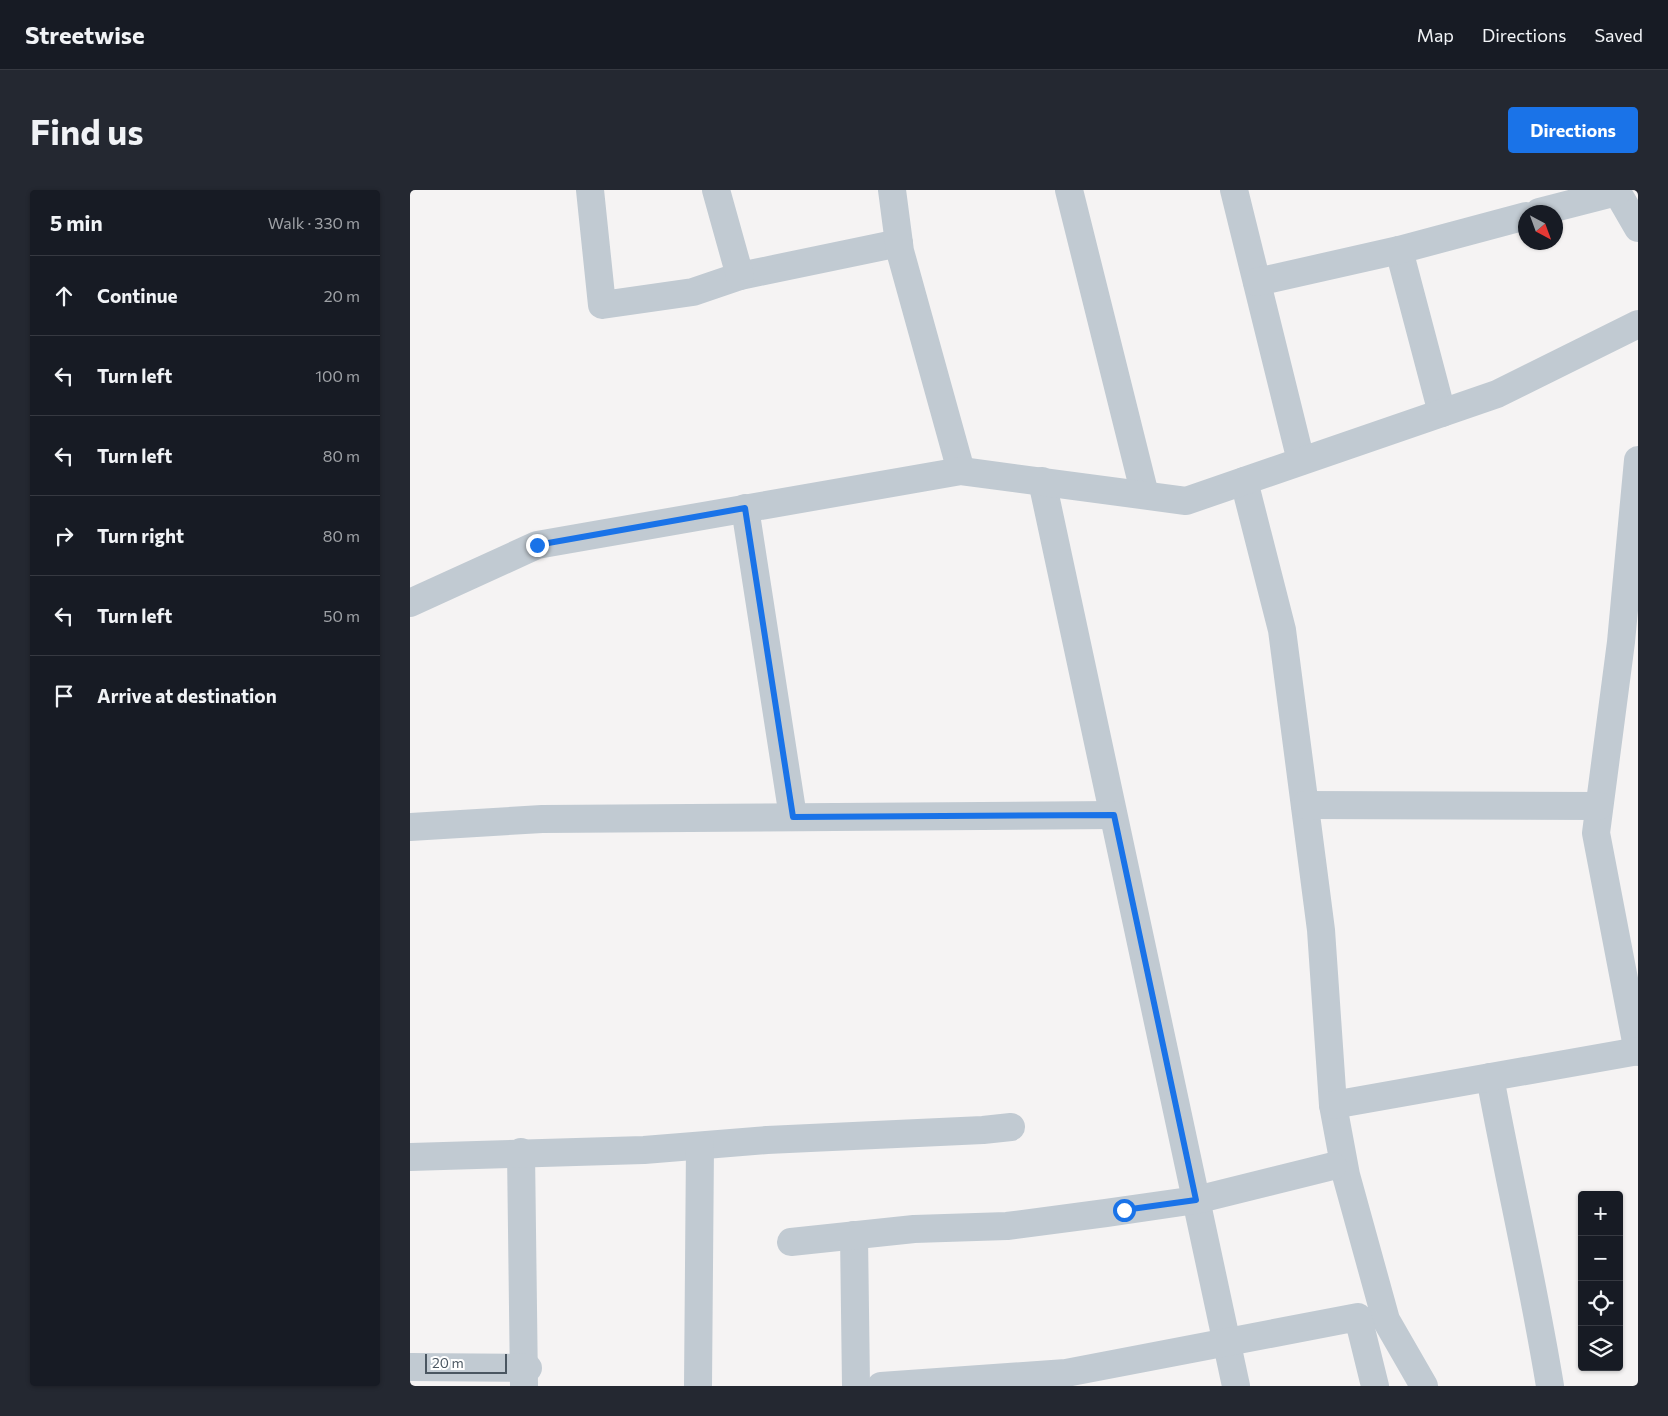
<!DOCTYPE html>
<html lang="en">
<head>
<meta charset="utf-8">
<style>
	body { margin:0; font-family:Commissioner,sans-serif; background:#242831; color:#f1f3f6 }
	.controls { position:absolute; right:15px; bottom:15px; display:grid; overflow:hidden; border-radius:5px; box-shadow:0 1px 4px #0004 }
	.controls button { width:45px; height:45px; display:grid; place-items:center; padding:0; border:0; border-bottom:1px solid #363941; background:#171b24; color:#f1f3f6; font:25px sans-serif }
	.compass { position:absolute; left:1108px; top:15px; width:45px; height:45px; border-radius:50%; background:#171b24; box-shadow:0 1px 4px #0004; rotate:139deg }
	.scale { position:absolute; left:15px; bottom:12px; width:82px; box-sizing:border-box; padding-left:5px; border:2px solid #4a5661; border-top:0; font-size:14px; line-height:18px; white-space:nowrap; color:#4a5661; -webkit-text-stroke:4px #fff; paint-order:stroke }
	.stop { position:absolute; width:15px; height:15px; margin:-11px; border:4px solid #1a73e8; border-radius:50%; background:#fff }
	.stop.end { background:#1a73e8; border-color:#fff; box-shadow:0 1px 5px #0008 }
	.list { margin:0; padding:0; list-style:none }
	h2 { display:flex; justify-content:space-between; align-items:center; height:65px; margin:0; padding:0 20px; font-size:21px }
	h2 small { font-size:16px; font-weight:400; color:#9ea1a6 }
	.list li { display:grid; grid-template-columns:32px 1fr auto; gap:15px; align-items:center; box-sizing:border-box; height:80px; padding:0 20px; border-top:1px solid #363941 }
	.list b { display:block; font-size:19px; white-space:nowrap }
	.list em { font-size:16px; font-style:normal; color:#9ea1a6 }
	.icon { flex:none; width:28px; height:28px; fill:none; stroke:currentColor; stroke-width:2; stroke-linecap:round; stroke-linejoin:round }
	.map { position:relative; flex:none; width:1228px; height:1196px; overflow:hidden; border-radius:5px }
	header { display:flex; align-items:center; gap:30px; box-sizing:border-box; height:70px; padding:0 25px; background:#171b24; border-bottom:1px solid #363941 }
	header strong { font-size:24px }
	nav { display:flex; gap:28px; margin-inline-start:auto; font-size:18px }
	.intro { display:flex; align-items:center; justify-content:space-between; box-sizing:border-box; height:120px; padding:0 30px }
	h1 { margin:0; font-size:35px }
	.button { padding:12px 22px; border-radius:5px; background:#1a73e8; color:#fff; font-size:18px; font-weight:700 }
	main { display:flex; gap:30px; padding:0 30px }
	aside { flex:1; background:#171b24; border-radius:5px; box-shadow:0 1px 4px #0004 }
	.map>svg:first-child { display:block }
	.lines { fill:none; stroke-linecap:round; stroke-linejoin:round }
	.minor { stroke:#c1cad2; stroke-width:28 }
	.route { stroke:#1a73e8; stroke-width:6 }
</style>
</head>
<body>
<header>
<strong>Streetwise</strong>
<nav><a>Map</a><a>Directions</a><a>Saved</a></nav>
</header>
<div class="intro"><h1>Find us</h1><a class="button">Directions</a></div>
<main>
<aside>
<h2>5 min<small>Walk · 330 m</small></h2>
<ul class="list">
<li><svg class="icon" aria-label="ahead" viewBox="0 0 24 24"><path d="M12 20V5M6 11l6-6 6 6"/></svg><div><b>Continue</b></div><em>20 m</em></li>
<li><svg class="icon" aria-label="left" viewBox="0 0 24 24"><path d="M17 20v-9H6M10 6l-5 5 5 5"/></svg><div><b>Turn left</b></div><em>100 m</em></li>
<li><svg class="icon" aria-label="left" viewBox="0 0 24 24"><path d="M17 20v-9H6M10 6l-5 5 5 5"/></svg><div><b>Turn left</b></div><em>80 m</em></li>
<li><svg class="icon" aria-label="right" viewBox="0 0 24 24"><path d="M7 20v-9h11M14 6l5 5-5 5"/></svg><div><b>Turn right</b></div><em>80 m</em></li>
<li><svg class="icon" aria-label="left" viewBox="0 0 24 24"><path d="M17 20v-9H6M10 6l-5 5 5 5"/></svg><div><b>Turn left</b></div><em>50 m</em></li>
<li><svg class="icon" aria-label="arrive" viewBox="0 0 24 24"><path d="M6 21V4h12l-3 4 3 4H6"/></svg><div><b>Arrive at destination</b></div></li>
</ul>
</aside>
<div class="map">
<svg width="1228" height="1196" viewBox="0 0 1228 1196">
	<rect width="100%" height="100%" fill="#f5f3f3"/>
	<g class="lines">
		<g class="minor">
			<polyline points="180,0 192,115 283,102 330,86 489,53"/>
			<polyline points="306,0 330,86"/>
			<polyline points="482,0 490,61 551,281"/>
			<polyline points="659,0 735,305"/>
			<polyline points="824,0 891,271"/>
			<polyline points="1206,0 1228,38"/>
			<polyline points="1129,22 1207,2"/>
			<polyline points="989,60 1032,223"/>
			<polyline points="847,92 989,60 1116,26"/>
			<polyline points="1228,270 1211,452 1186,643 1228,862"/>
			<polyline points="632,291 826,1196"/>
			<polyline points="834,291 872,440 911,740 923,915 936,985 976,1130 1014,1196"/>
			<polyline points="335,318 383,627"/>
			<polyline points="0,413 127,355 551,281 776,311 1087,204 1228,134"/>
			<polyline points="895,615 1189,616"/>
			<polyline points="0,637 132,629 703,625"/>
			<path d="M 1080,887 C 1099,990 1123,1092 1140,1196"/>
			<polyline points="923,915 1228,861"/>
			<polyline points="111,962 114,1196"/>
			<polyline points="0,967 234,960 357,950 573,940 601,937"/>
			<polyline points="444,1045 446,1196"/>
			<polyline points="381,1052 504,1039 597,1036 696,1023 786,1010 923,976"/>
			<polyline points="0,1177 118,1178"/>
			<polyline points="288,1196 290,956"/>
			<polyline points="471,1196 656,1183 948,1127 965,1196"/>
		</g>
	</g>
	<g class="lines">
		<polyline class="route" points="127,355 335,318 383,627 704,625 786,1010 714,1020"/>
	</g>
</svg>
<div class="controls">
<button>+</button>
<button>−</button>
<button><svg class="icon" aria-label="locate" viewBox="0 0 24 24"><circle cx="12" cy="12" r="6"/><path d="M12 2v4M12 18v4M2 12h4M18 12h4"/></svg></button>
<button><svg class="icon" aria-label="layers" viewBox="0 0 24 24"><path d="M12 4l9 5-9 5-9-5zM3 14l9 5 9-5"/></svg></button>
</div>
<svg class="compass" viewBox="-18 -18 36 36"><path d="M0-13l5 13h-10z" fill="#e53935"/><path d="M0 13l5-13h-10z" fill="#9ea1a6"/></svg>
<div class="scale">20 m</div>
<div class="stop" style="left:714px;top:1020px"></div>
<div class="stop end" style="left:127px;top:355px"></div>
</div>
</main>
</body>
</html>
